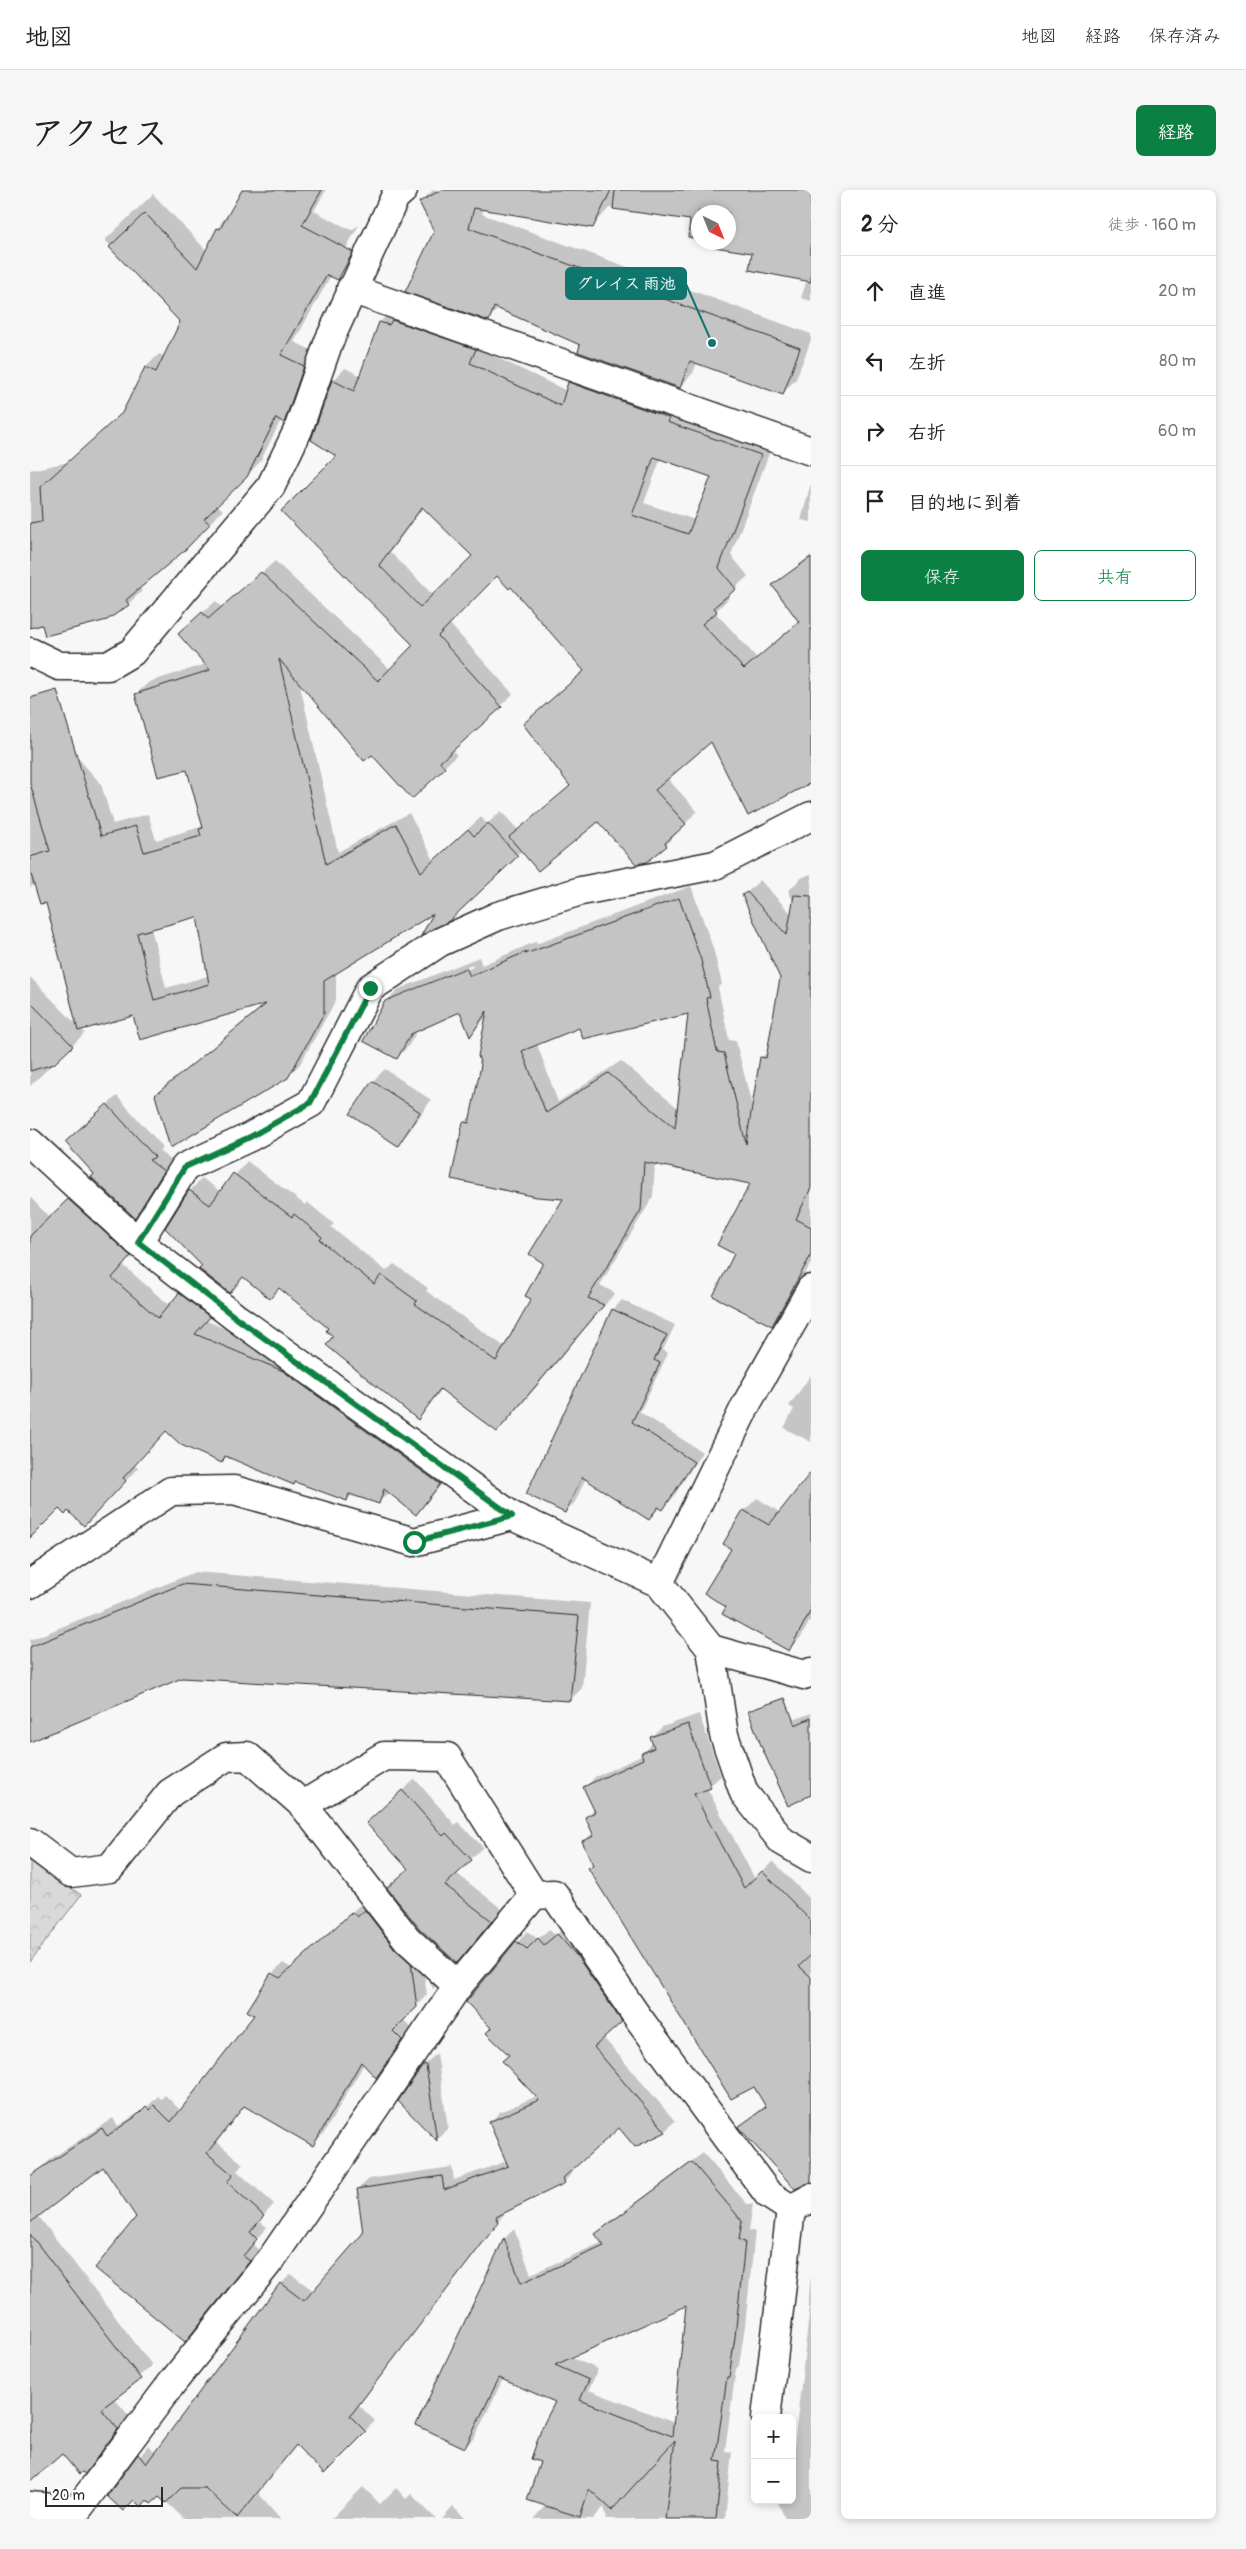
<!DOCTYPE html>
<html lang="ja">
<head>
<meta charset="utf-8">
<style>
	body { margin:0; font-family:Pangolin,"Klee One",sans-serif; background:#f6f6f6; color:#222 }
	.controls { position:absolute; right:15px; bottom:15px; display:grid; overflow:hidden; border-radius:8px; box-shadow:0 2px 8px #0003 }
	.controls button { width:45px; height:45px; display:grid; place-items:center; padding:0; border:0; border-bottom:1px solid #e0e0e0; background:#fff; color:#222; font:25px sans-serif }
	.compass { position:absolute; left:661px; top:15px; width:45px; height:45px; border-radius:50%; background:#fff; box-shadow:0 2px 8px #0003; rotate:137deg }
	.scale { position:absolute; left:15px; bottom:12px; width:118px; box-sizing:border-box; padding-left:5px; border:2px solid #2b2b2b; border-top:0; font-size:14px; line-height:18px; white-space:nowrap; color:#2b2b2b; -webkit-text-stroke:4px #fff; paint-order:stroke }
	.stop { position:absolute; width:15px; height:15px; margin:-11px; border:4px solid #0b8043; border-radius:50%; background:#fff }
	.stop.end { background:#0b8043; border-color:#fff; box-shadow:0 1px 5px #0008 }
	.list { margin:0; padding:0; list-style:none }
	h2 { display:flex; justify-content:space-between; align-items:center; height:65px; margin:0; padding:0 20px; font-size:21px }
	h2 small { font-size:16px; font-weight:400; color:#767676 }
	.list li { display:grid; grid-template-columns:32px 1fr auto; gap:15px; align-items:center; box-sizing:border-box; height:70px; padding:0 20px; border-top:1px solid #e0e0e0 }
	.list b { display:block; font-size:19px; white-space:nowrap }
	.list em { font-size:16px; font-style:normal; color:#767676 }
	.actions { display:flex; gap:10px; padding:15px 20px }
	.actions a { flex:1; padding:11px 0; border:1px solid #0b8043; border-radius:8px; text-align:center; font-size:18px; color:#0b8043 }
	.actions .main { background:#0b8043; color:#fff }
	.icon { flex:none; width:28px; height:28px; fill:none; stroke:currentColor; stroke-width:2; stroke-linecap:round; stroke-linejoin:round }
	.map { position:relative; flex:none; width:781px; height:2329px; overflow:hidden; border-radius:8px }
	header { display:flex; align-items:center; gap:30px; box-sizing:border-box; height:70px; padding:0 25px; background:#fff; border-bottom:1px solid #e0e0e0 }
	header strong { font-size:24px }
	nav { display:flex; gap:28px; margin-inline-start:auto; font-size:18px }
	.intro { display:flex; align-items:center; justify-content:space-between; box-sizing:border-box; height:120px; padding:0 30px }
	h1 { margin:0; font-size:35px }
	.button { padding:12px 22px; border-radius:8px; background:#0b8043; color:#fff; font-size:18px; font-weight:700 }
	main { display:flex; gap:30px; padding:0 30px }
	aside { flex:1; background:#fff; border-radius:8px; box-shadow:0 2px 8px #0003 }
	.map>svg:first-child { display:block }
	.forest { fill:url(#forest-crowns); stroke:#828282 }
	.shadow { fill:#0003; fill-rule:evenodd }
	.building { fill:#c4c4c4; stroke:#2b2b2b; fill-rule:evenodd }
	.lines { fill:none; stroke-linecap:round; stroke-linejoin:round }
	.minor-casing { stroke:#2b2b2b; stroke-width:31 }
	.minor { stroke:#fff; stroke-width:28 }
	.route { stroke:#0b8043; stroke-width:6 }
	.leader { fill:none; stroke:#0f766e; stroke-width:2 }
	.callout-dot { fill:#0f766e; stroke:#fff; stroke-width:2 }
	.callout { fill:#0f766e; stroke:#0f766e; stroke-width:2 }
	.callout-label { font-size:16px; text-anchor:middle; font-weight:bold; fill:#fff }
</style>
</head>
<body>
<header>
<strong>地図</strong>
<nav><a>地図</a><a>経路</a><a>保存済み</a></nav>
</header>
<div class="intro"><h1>アクセス</h1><a class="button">経路</a></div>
<main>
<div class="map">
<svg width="781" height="2329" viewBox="0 0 781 2329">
	<defs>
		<pattern id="forest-crowns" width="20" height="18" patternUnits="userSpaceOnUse" patternTransform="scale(1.25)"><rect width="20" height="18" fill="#d9d9d9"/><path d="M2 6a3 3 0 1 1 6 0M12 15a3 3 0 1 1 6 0" fill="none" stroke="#bababa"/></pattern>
	</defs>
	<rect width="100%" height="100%" fill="#f7f7f7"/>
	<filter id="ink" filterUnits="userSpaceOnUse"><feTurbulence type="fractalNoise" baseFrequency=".02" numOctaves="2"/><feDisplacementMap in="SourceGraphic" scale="10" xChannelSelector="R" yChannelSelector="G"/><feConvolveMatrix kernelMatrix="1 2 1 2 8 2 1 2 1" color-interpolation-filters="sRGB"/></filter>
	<g filter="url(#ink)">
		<polygon class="forest" points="0,1669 51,1705 0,1772"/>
		<g class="shadow">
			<polygon points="214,0 296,0 284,21 321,40 329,35 264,152 286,162 267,218 254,231 251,230 230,272 187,315 193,320 154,359 109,397 112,401 98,414 0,437 0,280 39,272 95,221 116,177 129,164 135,167 152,132 75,50 123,4 177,61 192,31 202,20"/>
			<polygon points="403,0 781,0 781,111 771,108 777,90 723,62 698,52 698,22 668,22 668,48 659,46 662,29 579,18 563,36 453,19 452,24 781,144 781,150 766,189 753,203 667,173 663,183 650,197 469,118 458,129 390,13"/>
			<path d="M 362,120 L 457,147 L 451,160 L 537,201 L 539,193 L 552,180 L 743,253 L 701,365 L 718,386 L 697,405 L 699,408 L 685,422 L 727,468 L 770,431 L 744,395 L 781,365 L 781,592 L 681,550 L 637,588 L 667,621 L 636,655 L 568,630 L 492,660 L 418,730 L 407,720 L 306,782 L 306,810 L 270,874 L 257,887 L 127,906 L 237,812 L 104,825 L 51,839 L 55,843 L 0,896 L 0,787 L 48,836 L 17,711 L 5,694 L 0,698 L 0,551 L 20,536 L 71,594 L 83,634 L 118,624 L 126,650 L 174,636 L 158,579 L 106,504 L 119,492 L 176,474 L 162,432 L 186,411 L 192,418 L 245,371 L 361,480 L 385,455 L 253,321 L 308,266 L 303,191 L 315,178 L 331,186 L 350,132 ZM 631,268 L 682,286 L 665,330 L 614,313 ZM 393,318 L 443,366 L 403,405 L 360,362 ZM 467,384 L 482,395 L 555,480 L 494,534 L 541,595 L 488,640 L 471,621 L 457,634 L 451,627 L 404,670 L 379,623 L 308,662 L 269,491 L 342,563 L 382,607 L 427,565 L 422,560 L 483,504 L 419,433 ZM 168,725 L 178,786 L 136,798 L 121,738 Z"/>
			<polygon points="781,293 781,332 771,330"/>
			<path d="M 781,684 L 781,1073 L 754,1122 L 742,1135 L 706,1064 L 722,993 L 625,973 L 623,1007 L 570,1095 L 585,1103 L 480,1228 L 467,1241 L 412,1199 L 387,1229 L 304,1146 L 300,1137 L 250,1097 L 240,1107 L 214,1086 L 200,1101 L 137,1038 L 160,1001 L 172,988 L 191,1002 L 217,971 L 275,1015 L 277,1012 L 304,1034 L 301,1037 L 356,1081 L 364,1074 L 398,1098 L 396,1101 L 475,1157 L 503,1109 L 535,1008 L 434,932 L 442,925 L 452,875 L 458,825 L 440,845 L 431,821 L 388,839 L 379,855 L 367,868 L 356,812 L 369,799 L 449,767 L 452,775 L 507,751 L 506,754 L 661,696 L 683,758 L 692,794 L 688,797 L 699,850 L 706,851 L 723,920 L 731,868 L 739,860 L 751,788 L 713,706 L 730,690 L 779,743 L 758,701 L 771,688 ZM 442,775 L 443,777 L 361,810 L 361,808 ZM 660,823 L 648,918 L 591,871 L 528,912 L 507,854 L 549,837 Z"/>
			<polygon points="355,879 401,910 379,942 367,954 321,923 343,891"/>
			<polygon points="87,906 133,957 129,961 142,971 114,1017 105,1026 46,943"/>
			<polygon points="51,998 112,1053 93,1075 140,1116 162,1092 191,1114 177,1131 266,1169 422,1281 398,1311 386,1324 359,1302 348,1313 323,1304 317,1310 266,1291 264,1293 197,1266 192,1271 136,1240 104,1275 108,1278 67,1322 29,1318 0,1345 0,1007 20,1028"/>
			<polygon points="592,1110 645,1135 633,1160 638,1163 610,1222 672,1262 642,1309 632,1319 630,1317 619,1329 556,1288 545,1312 535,1322 583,1120"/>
			<polygon points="781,1185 781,1252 754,1238 764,1219 759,1216"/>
			<polygon points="781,1284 781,1429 771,1447 758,1460 698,1417 703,1359 714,1321 727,1308 751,1323"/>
			<polygon points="165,1382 560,1413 552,1498 540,1510 152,1487 0,1550 0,1450"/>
			<polygon points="781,1523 781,1604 761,1531"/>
			<polygon points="669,1524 691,1586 677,1598 725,1689 743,1671 781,1710 781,1976 710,1937 736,1915 564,1674 554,1652 563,1642 556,1627 564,1619 555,1598 565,1587 613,1565 623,1552 622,1548 632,1537"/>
			<polygon points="385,1589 425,1635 428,1632 453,1657 426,1683 472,1719 426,1772 350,1621"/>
			<polygon points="333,1712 391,1763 397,1805 373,1829 382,1839 357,1876 346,1886 334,1874 294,1943 283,1954 215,1915 187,1952 213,1974 207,1981 244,2014 229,2031 237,2037 222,2054 229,2060 155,2150 107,2027 73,1975 11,1979 22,1968 83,1928 88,1936 116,1918 128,1906 131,1909 135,1905 151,1921 226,1824 242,1784 256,1791 243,1783 253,1773 261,1778"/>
			<polygon points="537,1735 601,1821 573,1847 645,1931 635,1941 605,1956 589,1936 542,1978 544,1981 534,1992 477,2020 329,2215 345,2231 294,2282 267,2254 228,2303 251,2329 154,2329 129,2305 118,2308 79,2306 119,2255 125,2263 251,2094 261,2084 284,2101 334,2043 328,1999 339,1989 422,1977 424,1990 477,1971 460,1932 470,1922 507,1906 462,1838 438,1812 497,1741 508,1749 519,1739 525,1746"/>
			<polygon points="410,1778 417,1785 403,1799 399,1790"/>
			<polygon points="407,1863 418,1938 407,1949 370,1911 395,1874"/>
			<path d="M 673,1963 L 717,2014 L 723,2014 L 719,2040 L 725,2042 L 715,2136 L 709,2175 L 706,2179 L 695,2261 L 702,2262 L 695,2329 L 577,2329 L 574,2317 L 563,2329 L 503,2329 L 516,2315 L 511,2271 L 526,2211 L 473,2189 L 445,2247 L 435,2257 L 387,2234 L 475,2048 L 484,2039 L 501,2084 L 573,2052 L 567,2044 L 577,2034 ZM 658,2114 L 645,2233 L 559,2200 L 568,2179 L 540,2167 Z"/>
			<polygon points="3,2019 122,2175 84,2208 99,2226 67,2270 55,2282 32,2262 0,2291 0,2022"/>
			<polygon points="781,2085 781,2324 768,2329 755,2329 747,2310 762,2310 762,2259 764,2256 780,2116 778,2116"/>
			<polygon points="333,2297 350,2314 366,2298 376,2309 381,2304 406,2329 301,2329"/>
			<polygon points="423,2317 436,2329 412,2329"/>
		</g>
		<g class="building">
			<polygon points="212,0 292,0 272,35 323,62 308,90 297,85 251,165 274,176 254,233 246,228 217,287 174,329 180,334 155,360 96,410 99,415 77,430 15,446 12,435 0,438 0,333 12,331 10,297 92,223 115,177 126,182 150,132 79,57 115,23 167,78 187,38 190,39"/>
			<polygon points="411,0 581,0 563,38 444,18 439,38 770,158 753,205 660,171 650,198 548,162 550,155 464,117 459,131 375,102 404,41 389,12"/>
			<polygon points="585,0 781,0 781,92 719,80 722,63 672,55 673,52 698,52 698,22 668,22 668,49 658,47 660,30 583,19"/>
			<path d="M 362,130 L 446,159 L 440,173 L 531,216 L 538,192 L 639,228 L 637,232 L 731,265 L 689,378 L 706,399 L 684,417 L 687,422 L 672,434 L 714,479 L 769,432 L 742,395 L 781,367 L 781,593 L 718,626 L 681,552 L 625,600 L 656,634 L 635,653 L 637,656 L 617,672 L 606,674 L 568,632 L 508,681 L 479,647 L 540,596 L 493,534 L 554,481 L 481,397 L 479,399 L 467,386 L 408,446 L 472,517 L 410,572 L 415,578 L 382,609 L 342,565 L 334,571 L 249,469 L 296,674 L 366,634 L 391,682 L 438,639 L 444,646 L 458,633 L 488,666 L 419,731 L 391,746 L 403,724 L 294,791 L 294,823 L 258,888 L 140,958 L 125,905 L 236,814 L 110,850 L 103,826 L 48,841 L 16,713 L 10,714 L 0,681 L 0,667 L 20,661 L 0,593 L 0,508 L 27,500 L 71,646 L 106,636 L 114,662 L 171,646 L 169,639 L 173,638 L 157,580 L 128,587 L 105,504 L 180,480 L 148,444 L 172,422 L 178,429 L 231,382 L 348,491 L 383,455 L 251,321 L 306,266 L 281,250 L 302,190 L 324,201 L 349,132 L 359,135 ZM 624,267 L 681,287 L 658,344 L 602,325 ZM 392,317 L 442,366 L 390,417 L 349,375 ZM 167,727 L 179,794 L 124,810 L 107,743 Z"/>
			<path d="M 717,702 L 757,745 L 764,705 L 781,706 L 781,998 L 766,1029 L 781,1037 L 781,1065 L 742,1136 L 683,1106 L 704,1064 L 687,1055 L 720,994 L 614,972 L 611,1020 L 558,1108 L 574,1115 L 467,1242 L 410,1199 L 388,1230 L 296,1155 L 303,1146 L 296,1141 L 298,1138 L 249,1098 L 240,1109 L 213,1087 L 200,1103 L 169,1079 L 172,1076 L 135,1038 L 159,1000 L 180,1015 L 203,983 L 262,1027 L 264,1024 L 292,1047 L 290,1050 L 344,1094 L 351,1085 L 387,1111 L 385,1114 L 466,1171 L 501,1109 L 495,1106 L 513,1073 L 499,1064 L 533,1009 L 507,1007 L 421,989 L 433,932 L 439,933 L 451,875 L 448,866 L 457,821 L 440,847 L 430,822 L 381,844 L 367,869 L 333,851 L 355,811 L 436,778 L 440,786 L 498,761 L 495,764 L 649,708 L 671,770 L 680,807 L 676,808 L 687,862 L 694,863 L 716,954 L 730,867 L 736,868 L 750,788 L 712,705 ZM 658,824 L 645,938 L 578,883 L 516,923 L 492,861 L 549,838 L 553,849 Z"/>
			<polygon points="0,812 43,856 24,874 0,881"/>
			<polygon points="342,891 390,922 368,956 320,924"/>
			<polygon points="77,914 125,967 119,970 134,981 105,1028 61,987 64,984 35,952"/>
			<polygon points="38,1009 101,1066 82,1088 128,1128 149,1103 180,1127 165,1144 253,1181 410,1294 386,1325 354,1299 349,1314 319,1304 317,1311 265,1292 264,1295 195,1266 192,1273 151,1255 136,1241 93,1288 96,1291 54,1336 38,1321 35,1325 29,1319 0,1348 0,1046"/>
			<polygon points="582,1119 637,1145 624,1170 630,1173 602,1232 664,1272 633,1320 628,1317 619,1330 552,1287 535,1323 496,1304"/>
			<polygon points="781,1282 781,1420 759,1461 692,1424 696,1417 674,1403 701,1359 693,1354 713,1320 739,1335"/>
			<polygon points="152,1394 549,1426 540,1511 152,1488 0,1552 0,1457"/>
			<polygon points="755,1508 765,1535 781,1528 781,1605 758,1616 732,1558 718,1521"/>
			<polygon points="658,1534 681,1598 664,1604 714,1698 732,1681 781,1731 781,1765 769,1776 781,1787 781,1992 765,1999 708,1937 736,1917 724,1897 701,1909 558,1678 563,1675 552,1651 564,1646 555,1627 565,1622 553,1597 613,1569 611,1563 624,1558 620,1547"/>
			<polygon points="372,1600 413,1646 416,1643 442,1670 415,1695 462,1731 427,1773 389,1738 357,1698 378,1679 336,1633"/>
			<polygon points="335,1720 365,1759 381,1773 387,1817 363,1841 372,1850 346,1888 331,1872 283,1956 214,1916 177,1963 203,1985 197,1992 234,2026 220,2042 227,2049 213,2066 220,2071 155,2152 65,2078 106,2027 73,1977 0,2033 0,1986 72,1938 77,1946 105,1927 116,1916 120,1920 124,1915 141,1932 224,1825 217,1821 241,1783 250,1788 322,1722 327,1727"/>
			<polygon points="527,1744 547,1766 592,1832 564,1857 636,1942 605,1957 589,1938 533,1988 535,1993 466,2027 468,2033 320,2226 336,2242 294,2284 266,2255 207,2328 175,2298 151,2298 136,2313 129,2307 121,2314 117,2310 111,2317 104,2310 93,2321 77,2306 108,2264 116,2274 250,2093 274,2111 333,2043 327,1999 412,1986 414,2000 478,1976 459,1932 509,1910 472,1871 479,1865 456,1843 461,1838 436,1812 486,1751 497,1759 508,1748 514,1755"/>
			<polygon points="394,1874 396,1875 407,1951 368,1911"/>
			<path d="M 662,1972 L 712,2031 L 709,2050 L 715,2052 L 705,2147 L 699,2187 L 697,2187 L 685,2271 L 692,2272 L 686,2329 L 635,2329 L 645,2250 L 582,2320 L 559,2299 L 550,2327 L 497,2310 L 510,2272 L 501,2269 L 512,2237 L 525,2212 L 469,2188 L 435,2258 L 386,2235 L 474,2048 L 491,2093 L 574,2056 L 565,2044 ZM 656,2116 L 642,2246 L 550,2210 L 559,2190 L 525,2175 Z"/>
			<polygon points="0,2044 111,2189 71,2219 88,2239 55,2284 52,2282 49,2284 32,2264 0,2292"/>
		</g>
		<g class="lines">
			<g class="minor-casing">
				<g id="minor">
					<polyline points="321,99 781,261"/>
					<polyline points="0,462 29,476 78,476 102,462 241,296 268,240 299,151 365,7 373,0"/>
					<polyline points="0,953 108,1052 205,1127 482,1326 629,1393 681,1459 694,1545 714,1603 752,1651 781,1668"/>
					<polyline points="108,1052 155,977 220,947 281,913 340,798 410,752 468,726 551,701 685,675 781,626"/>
					<polyline points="629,1393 717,1213 781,1099"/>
					<polyline points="0,1394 141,1301 204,1300 384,1352 482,1326"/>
					<polyline points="681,1459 774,1485 781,1482"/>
					<polyline points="273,1615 354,1566 417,1567 504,1705"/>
					<polyline points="0,1652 41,1683 80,1678 140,1603 196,1567 217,1566 273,1615 377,1749 428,1796"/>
					<polyline points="736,2228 761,2019 781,2008"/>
					<polyline points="0,2316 47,2320 142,2193 242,2068 428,1796 504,1705 524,1704 604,1822 738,2004 761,2019"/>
				</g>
			</g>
			<use href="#minor" class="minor"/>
		</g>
	</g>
	<g class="lines" filter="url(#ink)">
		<polyline class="route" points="340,798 280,913 220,947 155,977 108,1052 205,1127 482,1326 384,1352"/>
	</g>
	<path class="leader" d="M682 153L656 94"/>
	<circle class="callout-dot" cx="682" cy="153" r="5"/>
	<rect class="callout" x="536" y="78" width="120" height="31" rx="5"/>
	<g class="callout-label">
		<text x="596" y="99">グレイス 雨池</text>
	</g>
</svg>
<div class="controls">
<button>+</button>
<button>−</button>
</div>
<svg class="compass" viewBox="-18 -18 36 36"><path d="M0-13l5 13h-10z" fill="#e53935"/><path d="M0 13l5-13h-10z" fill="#767676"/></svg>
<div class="scale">20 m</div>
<div class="stop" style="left:384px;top:1352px"></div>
<div class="stop end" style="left:340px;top:798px"></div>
</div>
<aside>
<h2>2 分<small>徒歩 · 160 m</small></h2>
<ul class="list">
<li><svg class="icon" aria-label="ahead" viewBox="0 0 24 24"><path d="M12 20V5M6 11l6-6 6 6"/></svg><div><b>直進</b></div><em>20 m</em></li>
<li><svg class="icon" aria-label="left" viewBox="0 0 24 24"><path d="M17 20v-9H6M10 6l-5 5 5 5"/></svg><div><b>左折</b></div><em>80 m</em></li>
<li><svg class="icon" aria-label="right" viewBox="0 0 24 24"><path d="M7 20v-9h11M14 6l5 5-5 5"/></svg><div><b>右折</b></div><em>60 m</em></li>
<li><svg class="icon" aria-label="arrive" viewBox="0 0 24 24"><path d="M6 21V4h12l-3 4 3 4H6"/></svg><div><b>目的地に到着</b></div></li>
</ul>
<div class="actions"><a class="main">保存</a><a>共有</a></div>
</aside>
</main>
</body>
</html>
